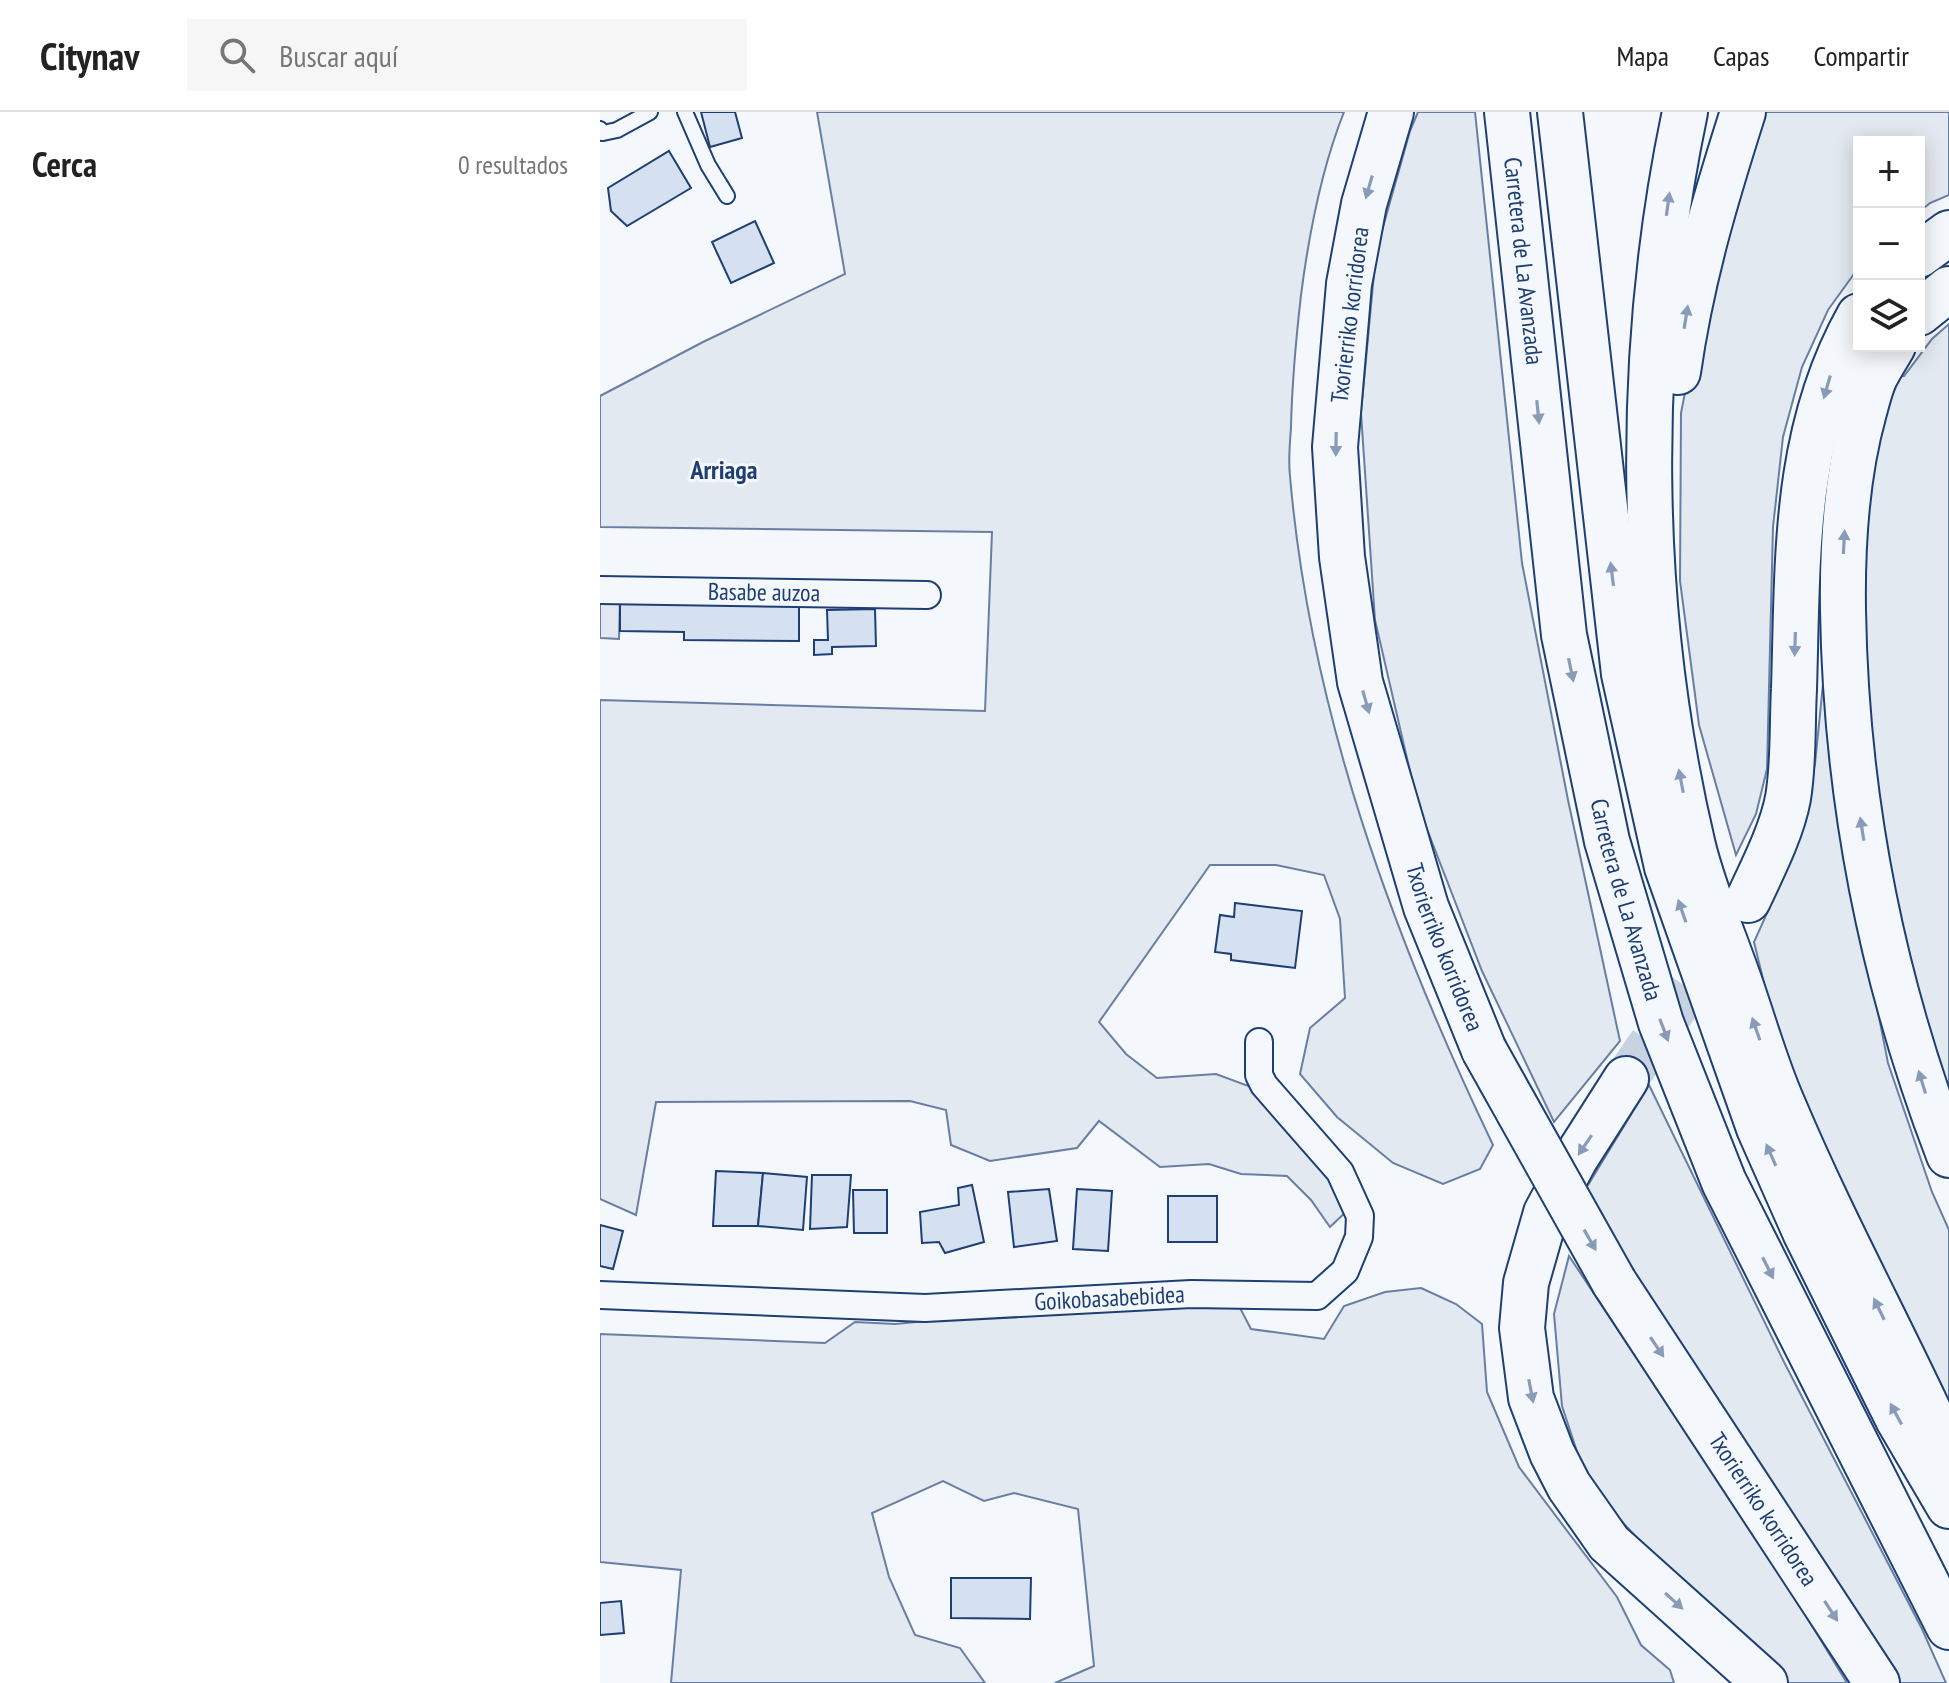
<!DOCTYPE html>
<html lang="es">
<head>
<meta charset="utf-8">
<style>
	body { margin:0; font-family:"PT Sans Narrow",sans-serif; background:#f6f6f6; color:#222 }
	.controls { position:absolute; right:24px; top:24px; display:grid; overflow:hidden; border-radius:0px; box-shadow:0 4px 20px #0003 }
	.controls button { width:72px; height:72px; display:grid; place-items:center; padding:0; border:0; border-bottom:2px solid #e0e0e0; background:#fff; color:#222; font:40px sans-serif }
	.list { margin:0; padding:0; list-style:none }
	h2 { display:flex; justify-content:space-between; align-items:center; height:104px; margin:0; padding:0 32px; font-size:34px }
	h2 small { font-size:26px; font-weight:400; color:#767676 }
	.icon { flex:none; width:44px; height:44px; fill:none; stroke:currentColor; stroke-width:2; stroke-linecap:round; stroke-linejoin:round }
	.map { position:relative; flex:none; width:1349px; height:1571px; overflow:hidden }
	header { display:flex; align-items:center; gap:48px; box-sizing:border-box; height:112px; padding:0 40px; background:#fff; border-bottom:2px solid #e0e0e0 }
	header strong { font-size:38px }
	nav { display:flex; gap:44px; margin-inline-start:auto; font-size:28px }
	.search { width:560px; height:72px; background:#f6f6f6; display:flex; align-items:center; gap:20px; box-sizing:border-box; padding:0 28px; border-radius:0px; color:#767676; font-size:30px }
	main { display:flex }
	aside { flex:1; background:#fff }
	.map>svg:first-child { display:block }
	.green { fill:#e3e9f0; stroke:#687fa3; stroke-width:2 }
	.parking { fill:#e3e8f0; stroke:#687fa3; stroke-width:2 }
	.building { fill:#d5e0f0; stroke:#1d3f73; stroke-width:2 }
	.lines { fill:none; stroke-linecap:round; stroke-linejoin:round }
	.highway-tunnel { stroke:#c9d2e0; stroke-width:44; stroke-dasharray:44 22; stroke-linecap:butt }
	.lane-casing { stroke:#1d3f73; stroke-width:18 }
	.street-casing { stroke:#1d3f73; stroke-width:30 }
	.highway-casing { stroke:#1d3f73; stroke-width:48 }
	.lane { stroke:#f4f7fb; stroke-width:14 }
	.street { stroke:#f4f7fb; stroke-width:26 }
	.highway { stroke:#f4f7fb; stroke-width:44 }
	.highway-bridge-casing { stroke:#1d3f73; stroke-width:48; stroke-linecap:butt }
	.highway-bridge { stroke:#f4f7fb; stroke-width:44 }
	.oneway { fill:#889bb7 }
	.labels { text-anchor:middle; stroke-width:6; stroke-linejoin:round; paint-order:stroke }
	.street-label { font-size:24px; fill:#1d3f73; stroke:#f4f7fb }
	.neighbourhood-label { font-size:26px; font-weight:bold; fill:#1d3f73; stroke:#f4f7fb }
</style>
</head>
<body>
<header>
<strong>Citynav</strong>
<div class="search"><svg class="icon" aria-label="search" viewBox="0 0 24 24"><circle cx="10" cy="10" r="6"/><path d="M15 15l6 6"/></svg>Buscar aquí</div>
<nav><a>Mapa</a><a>Capas</a><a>Compartir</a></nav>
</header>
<main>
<aside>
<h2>Cerca<small>0 resultados</small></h2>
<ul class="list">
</ul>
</aside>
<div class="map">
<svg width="1349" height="1571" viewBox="0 0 1349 1571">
	<rect width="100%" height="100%" fill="#f4f7fb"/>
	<g class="green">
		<path d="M 217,0 L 744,0 C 721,58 709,121 701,183 C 696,227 692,271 691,315 C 690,331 688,348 690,364 C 710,598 792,822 893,1033 L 880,1057 L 843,1072 L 793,1051 L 737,1005 L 700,962 L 710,916 L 745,886 L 740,807 L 724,763 L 676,753 L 610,753 L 499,910 L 526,942 L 557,966 L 616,962 L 654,976 L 726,1047 L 749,1097 L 730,1115 L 711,1088 L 687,1064 L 641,1062 L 609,1052 L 560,1055 L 499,1009 L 477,1036 L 390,1049 L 351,1033 L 346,998 L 310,989 L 56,990 L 36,1103 L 0,1087 L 0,588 L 385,599 L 392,420 L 0,415 L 0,284 L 103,230 L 245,162 Z"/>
		<polygon points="818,0 875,0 922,451 968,688 1020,929 954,1010 882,859 818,694 775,508 761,301 776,140 810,19"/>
		<polygon points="1157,0 1349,0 1349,83 1330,91 1319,100 1319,30 1259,30 1259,155 1228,198 1202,255 1183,325 1173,415 1167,657 1156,702 1136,743 1099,613 1080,469 1081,301 1113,138"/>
		<polygon points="1349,212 1349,1043 1252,658 1274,267 1304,264 1332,227"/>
		<polygon points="1223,572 1264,829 1288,951 1332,1080 1349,1118 1349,1301 1215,1019 1176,920 1154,830 1195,739 1215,652"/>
		<polygon points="1049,973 1184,1250 1322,1517 1346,1571 1299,1571 961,1078 988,1073"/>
		<polygon points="969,1144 1184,1468 1247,1571 1189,1571 1052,1442 988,1373 962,1294 954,1202"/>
		<polygon points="821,1176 856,1192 882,1212 887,1280 919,1355 1017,1485 1041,1533 1070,1558 1074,1571 455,1571 494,1554 478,1397 414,1381 384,1389 343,1369 272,1401 289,1465 315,1523 360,1536 385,1571 71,1571 81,1458 0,1450 0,1222 225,1231 255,1210 295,1212 403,1202 639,1194 651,1217 724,1227 744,1194 785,1180"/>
	</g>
	<polygon class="parking" points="0,483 20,484 19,527 0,526"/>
	<g class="building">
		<polygon points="101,0 135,0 142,26 110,35"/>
		<polygon points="69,39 91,76 27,114 11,99 8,76"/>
		<polygon points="155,109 174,151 131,171 112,130"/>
		<polygon points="20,491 199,492 199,529 84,528 84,520 20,519"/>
		<polygon points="275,497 276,534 232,535 232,542 214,543 214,528 228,528 227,498"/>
		<polygon points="635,791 702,799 695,856 631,848 631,842 615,840 620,803 634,805"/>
		<polygon points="116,1059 163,1061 158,1114 113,1114"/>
		<polygon points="163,1061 207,1065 203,1118 158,1114"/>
		<polygon points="212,1063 251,1063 247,1115 210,1117"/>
		<polygon points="372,1073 384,1130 345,1141 339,1130 322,1131 320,1100 359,1093 358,1076"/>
		<polygon points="449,1077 457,1129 414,1135 408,1080"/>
		<polygon points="477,1077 512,1079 508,1139 473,1137"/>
		<polygon points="253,1078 287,1078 287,1121 254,1121"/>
		<rect x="568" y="1084" width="49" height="46"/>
		<polygon points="0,1113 23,1119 13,1157 0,1154"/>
		<polygon points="351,1466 431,1466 430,1507 351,1506"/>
		<polygon points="21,1489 24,1521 0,1523 0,1491"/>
	</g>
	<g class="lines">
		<polyline class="highway-tunnel" points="1026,967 1120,831"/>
		<g class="lane-casing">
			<g id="lane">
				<polyline points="85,0 108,53 127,84"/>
				<polyline points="0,17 3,21 17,18 50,0"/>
			</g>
		</g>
		<g class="street-casing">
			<g id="street">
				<path id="s1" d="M 0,478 L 327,483"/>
				<path id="s2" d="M 0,1183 L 325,1196 L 591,1182 L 717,1184 L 745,1159 L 759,1125 L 760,1104 L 740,1060 L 664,973 L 659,963 L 659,930"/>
			</g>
		</g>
		<g class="highway-casing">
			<g id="highway">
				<path id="s3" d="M 791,0 L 764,92 L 749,172 L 735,335 L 742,445 L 760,570 L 826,795 L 884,938"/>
				<path id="s4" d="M 907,0 L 964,523 L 1007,729 L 1061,911 L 1124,1070 L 1349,1515"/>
				<polyline points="960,0 1024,562 1067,755 1159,1016 1206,1122 1298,1307 1349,1394"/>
				<path d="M 1085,0 C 1035,237 1037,498 1093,734 C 1105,783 1127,832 1143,880 C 1156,918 1167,957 1183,993 C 1233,1112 1296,1226 1349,1343"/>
				<polyline points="1319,143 1349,121"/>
				<polyline points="1319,201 1349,177"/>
				<path d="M 1293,234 C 1287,244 1280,255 1275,265 C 1270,276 1267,289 1264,300 C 1246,364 1242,432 1243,498 C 1246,685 1282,869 1349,1043"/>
				<path d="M 1078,260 C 1091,168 1115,88 1143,0"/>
				<path d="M 1148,788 C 1162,758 1182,719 1188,686 C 1194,651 1192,613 1194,577 C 1198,447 1193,321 1259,204"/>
				<polyline points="1026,967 975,1047 946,1101 926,1171 922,1216 931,1286 952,1341 969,1374 1009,1431 1165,1571"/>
				<path id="s5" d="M 1014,1170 L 1277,1571"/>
			</g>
		</g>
		<use href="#lane" class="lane"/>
		<use href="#street" class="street"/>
		<use href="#highway" class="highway"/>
		<g class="highway-bridge-casing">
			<polyline id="highway-bridge" points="884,938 1014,1170"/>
		</g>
		<use href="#highway-bridge" class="highway-bridge"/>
	</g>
	<defs><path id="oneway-solid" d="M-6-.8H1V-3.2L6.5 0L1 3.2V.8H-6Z" transform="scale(2)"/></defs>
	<g class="oneway">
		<use href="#oneway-solid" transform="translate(769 75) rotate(106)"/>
		<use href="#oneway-solid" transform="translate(1068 92) rotate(-82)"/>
		<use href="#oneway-solid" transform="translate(1086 205) rotate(-81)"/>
		<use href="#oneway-solid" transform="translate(1227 275) rotate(106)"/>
		<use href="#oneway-solid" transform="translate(938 300) rotate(84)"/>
		<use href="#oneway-solid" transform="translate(736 332) rotate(91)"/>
		<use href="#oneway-solid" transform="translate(1244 430) rotate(-87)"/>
		<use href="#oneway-solid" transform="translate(1012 462) rotate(-97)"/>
		<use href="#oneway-solid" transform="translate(1195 532) rotate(92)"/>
		<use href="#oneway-solid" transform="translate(971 558) rotate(78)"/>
		<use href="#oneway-solid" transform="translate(766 590) rotate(74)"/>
		<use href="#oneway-solid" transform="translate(1081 669) rotate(-101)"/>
		<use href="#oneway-solid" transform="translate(1262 717) rotate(-99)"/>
		<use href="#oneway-solid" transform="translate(1082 799) rotate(-109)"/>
		<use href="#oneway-solid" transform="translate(1156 917) rotate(-109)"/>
		<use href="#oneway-solid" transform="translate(1064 918) rotate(69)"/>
		<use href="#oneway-solid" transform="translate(1322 970) rotate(-107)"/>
		<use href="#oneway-solid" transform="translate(985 1033) rotate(124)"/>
		<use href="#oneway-solid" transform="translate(1171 1043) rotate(-114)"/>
		<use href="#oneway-solid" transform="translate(990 1128) rotate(60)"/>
		<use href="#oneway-solid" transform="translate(1168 1156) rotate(63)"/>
		<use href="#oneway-solid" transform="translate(1279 1197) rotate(-116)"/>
		<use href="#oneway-solid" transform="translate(1057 1235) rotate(56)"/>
		<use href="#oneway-solid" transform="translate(931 1279) rotate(79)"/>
		<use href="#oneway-solid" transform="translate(1296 1302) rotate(-118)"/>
		<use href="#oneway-solid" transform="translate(1074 1489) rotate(42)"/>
		<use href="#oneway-solid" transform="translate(1231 1499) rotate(57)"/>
	</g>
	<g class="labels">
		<g class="street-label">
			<text dy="8" stroke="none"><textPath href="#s4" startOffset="150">Carretera de La Avanzada</textPath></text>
			<text transform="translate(750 203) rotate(-83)" y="8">Txorierriko korridorea</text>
			<text dy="8" stroke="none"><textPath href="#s1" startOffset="164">Basabe auzoa</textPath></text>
			<text dy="8" stroke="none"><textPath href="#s4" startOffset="798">Carretera de La Avanzada</textPath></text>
			<text dy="8" stroke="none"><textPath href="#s3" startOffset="856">Txorierriko korridorea</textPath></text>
			<text dy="8" stroke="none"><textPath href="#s2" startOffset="510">Goikobasabebidea</textPath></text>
			<text dy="8" stroke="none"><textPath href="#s5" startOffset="272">Txorierriko korridorea</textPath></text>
		</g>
		<g class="neighbourhood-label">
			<text x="124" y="367">Arriaga</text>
		</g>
	</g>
</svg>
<div class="controls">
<button>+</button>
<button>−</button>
<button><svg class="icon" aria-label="layers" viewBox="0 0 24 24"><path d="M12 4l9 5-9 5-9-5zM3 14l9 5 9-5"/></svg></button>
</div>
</div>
</main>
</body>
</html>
